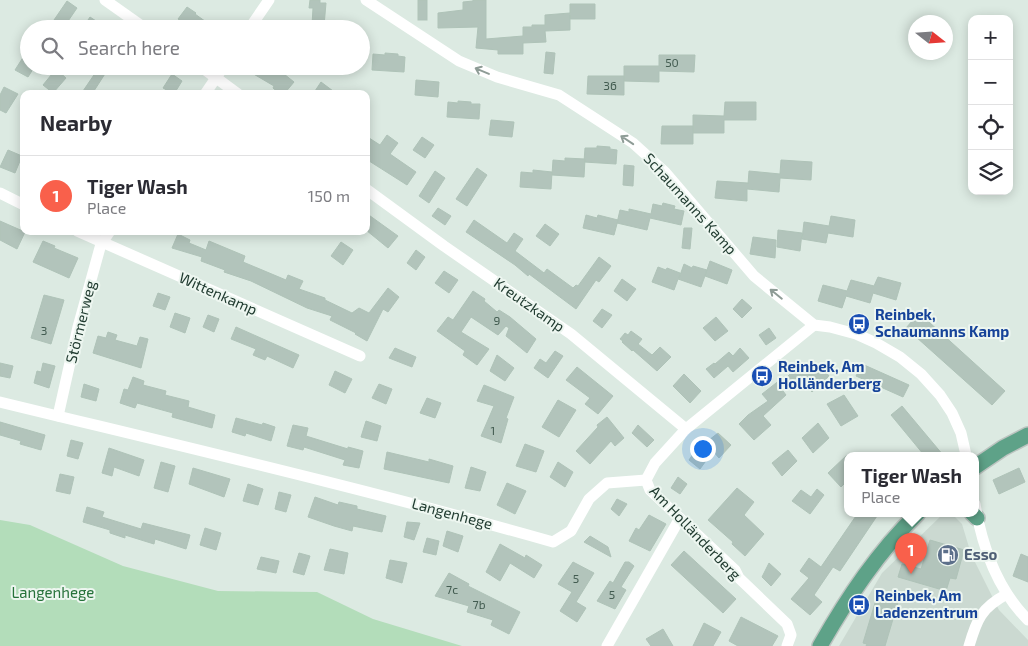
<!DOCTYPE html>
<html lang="en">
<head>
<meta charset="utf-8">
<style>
	body { margin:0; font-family:"Exo 2",sans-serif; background:#f2f2f3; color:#2b2b33 }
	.controls { position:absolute; right:15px; top:15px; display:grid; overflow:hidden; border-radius:10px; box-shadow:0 2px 12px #0003 }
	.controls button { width:45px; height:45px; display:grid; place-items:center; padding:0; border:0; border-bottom:1px solid #e1e1e2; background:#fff; color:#2b2b33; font:25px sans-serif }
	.compass { position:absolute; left:908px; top:15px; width:45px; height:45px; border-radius:50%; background:#fff; box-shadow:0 2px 12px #0003; rotate:107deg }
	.you { position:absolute; left:702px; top:448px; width:18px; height:18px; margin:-12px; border:4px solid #fff; border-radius:50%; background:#1a73e8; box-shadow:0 0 0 8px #1a73e833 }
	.badge { display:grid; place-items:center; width:32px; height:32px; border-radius:50%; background:#f9604b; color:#fff; font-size:16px; font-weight:700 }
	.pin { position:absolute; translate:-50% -41px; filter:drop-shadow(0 1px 2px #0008) }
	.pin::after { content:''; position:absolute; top:26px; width:18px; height:15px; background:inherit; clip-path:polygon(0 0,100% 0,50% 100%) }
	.popup { position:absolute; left:844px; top:452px; width:135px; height:65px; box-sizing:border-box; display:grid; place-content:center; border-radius:10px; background:#fff; filter:drop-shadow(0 1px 4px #0005); font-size:16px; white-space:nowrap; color:#7c7c81 }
	.popup b { font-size:19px; color:#2b2b33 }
	.popup::after { content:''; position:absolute; left:50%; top:100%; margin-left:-10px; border:10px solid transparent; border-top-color:#fff }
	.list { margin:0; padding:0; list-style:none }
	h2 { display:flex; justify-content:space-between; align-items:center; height:65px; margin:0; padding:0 20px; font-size:21px }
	h2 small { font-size:16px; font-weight:400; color:#7c7c81 }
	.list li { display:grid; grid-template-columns:32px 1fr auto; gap:15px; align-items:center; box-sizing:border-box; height:80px; padding:0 20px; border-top:1px solid #e1e1e2 }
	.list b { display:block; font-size:19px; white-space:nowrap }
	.list p { margin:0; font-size:16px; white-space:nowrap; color:#7c7c81 }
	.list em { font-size:16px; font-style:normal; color:#7c7c81 }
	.icon { flex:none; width:28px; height:28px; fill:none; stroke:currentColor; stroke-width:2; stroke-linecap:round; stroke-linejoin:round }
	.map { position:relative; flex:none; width:1028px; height:646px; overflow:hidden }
	.search { position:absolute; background:#fff; box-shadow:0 2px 12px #0003; left:20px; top:20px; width:350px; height:55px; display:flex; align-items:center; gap:12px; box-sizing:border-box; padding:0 18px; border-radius:28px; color:#7c7c81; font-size:19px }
	.panel { position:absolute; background:#fff; box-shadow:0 2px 12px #0003; left:20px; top:90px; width:350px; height:145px; border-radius:10px }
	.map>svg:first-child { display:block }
	.built { fill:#cbd9d1 }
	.green { fill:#b3ddba }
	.building { fill:#b2c4bb; stroke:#afc3b8 }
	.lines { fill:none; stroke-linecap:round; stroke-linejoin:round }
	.major-casing { stroke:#bcc4c0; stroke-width:18 }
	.minor { stroke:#fff; stroke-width:11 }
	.major { stroke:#5ea288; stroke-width:15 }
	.oneway { stroke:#8e9c96 }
	.labels { text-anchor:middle; stroke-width:4; stroke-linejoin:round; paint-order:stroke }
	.number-label { font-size:12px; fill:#435c51 }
	.street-label { font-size:15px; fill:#1e392e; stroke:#edf6f0 }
	.transit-label { font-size:15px; font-weight:bold; fill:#164399; stroke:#edf6f0; text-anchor:start }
	.service-label { font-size:15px; font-weight:bold; fill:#4e5e75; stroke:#edf6f0; text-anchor:start }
	.park-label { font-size:15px; fill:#26723a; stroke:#edf6f0 }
</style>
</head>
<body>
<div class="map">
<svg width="1028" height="646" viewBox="0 0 1028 646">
	<rect width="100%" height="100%" fill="#dceae2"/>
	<polygon class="built" points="942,515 954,516 962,524 971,554 999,610 1028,640 1028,646 839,646 882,573"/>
	<polygon class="green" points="0,520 30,525 123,566 218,591 317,592 373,619 462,646 0,646"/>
	<g class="building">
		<polygon points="310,0 320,0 320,3 326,3 324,26 312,25 313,8 309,8"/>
		<rect x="418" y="0" width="9" height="20"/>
		<polygon points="473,0 486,0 486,39 523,36 523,27 532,27 532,25 545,25 545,15 570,13 570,4 595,4 595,19 570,19 570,15 570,30 545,31 546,42 523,43 523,54 498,54 498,50 476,48 478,27 438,28 438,13 463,10 463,2 473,1"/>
		<polygon points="67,1 77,8 64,27 54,20"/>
		<polygon points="187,7 196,13 195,14 216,29 193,29 178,19"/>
		<polygon points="90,17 108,29 82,29"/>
		<polygon points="29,48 29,66 35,66 28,77 15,70"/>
		<polygon points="546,52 555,53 553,74 544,73"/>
		<polygon points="385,53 398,54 398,56 405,57 404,72 372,70 373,54 385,55"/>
		<polygon points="659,55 695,55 694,72 659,71 659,82 624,81 624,66 659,66"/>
		<polygon points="100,66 110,66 92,94 81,94"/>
		<polygon points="240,66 274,66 294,82 284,94 280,94 273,88 274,86"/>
		<polygon points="56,69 66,78 53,93 43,85"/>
		<polygon points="172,74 182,81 174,94 163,88"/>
		<polygon points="588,76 624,76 624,95 587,94"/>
		<polygon points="416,80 439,82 438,97 415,95"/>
		<polygon points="321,82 337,94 313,94"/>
		<polygon points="4,87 18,94 6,113 0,110 0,95"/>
		<polygon points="458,101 471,102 471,104 480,104 479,119 447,117 448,102 458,103"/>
		<polygon points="725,102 756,102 756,120 724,120 724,133 693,133 693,115 724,116"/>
		<polygon points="491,120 514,122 512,137 489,135"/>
		<polygon points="662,126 693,126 693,144 661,144"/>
		<polygon points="387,135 398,143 390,154 416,172 407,185 366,159 366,136 380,145"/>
		<polygon points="422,137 434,145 425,158 413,150"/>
		<polygon points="597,146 610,147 610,149 617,150 616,164 584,162 585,148 597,148"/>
		<polygon points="8,150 22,156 15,173 0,167"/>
		<polygon points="565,158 585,159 584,177 552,175 553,160 565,161"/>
		<polygon points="781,160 812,162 811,180 780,178 779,192 747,189 747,201 715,198 717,181 748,183 748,184 749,171 780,174"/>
		<polygon points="624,165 634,166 633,186 623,185"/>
		<polygon points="477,168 487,175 467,206 456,199"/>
		<polygon points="533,170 552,172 551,189 520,187 521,172 533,173"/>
		<polygon points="435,171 445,178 429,203 419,196"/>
		<polygon points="663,203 675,206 674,209 684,211 681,225 650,218 647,230 617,223 620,210 629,212 629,209 651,214 653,204 662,206"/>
		<polygon points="438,208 451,216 445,225 432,216"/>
		<polygon points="366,213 398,236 388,248 366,230"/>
		<polygon points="586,215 597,218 598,215 618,220 614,235 583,228"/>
		<polygon points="831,216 855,220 853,237 828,233 826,243 802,239 804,222 829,226"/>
		<polygon points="474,220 507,243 514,233 523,239 515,251 544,273 547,269 573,288 576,285 578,286 599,257 611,266 599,282 596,280 576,309 529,274 528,276 515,265 466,232"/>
		<polygon points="0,221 25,232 17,249 0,240"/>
		<polygon points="545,224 559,234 550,246 536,236"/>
		<polygon points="684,228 692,228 690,249 682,248"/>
		<polygon points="778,230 802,233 800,251 777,247"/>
		<polygon points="178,234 190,240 189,243 206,250 209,241 245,256 243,262 286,280 288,275 303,281 299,289 325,298 325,300 352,313 359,308 369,313 388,288 399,297 388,312 383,309 367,341 355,334 356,333 330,320 332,316 307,308 251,281 224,272 225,270 201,261 202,257 172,248"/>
		<polygon points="753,237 776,240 775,258 750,254"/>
		<polygon points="43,241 55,246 54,248 78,258 69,278 33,262"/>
		<polygon points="341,242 353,250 343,265 331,256"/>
		<polygon points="416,250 425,257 416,270 407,263"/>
		<polygon points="710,261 732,270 727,284 705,276"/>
		<polygon points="684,264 692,268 693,266 707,270 701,287 678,279 674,290 652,282 658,267 666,270 667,268 680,273 679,278"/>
		<polygon points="444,271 458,280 449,293 435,283"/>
		<polygon points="878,277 901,283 896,300 873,293 870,303 846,296 842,308 818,301 823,285 847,291 851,280 874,286"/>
		<polygon points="622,279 636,289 627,301 614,291"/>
		<polygon points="473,291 485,299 484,301 497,312 499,310 510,317 536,339 527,353 506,336 509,328 506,326 498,335 471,317 461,332 489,349 477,365 463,355 465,351 437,331 448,317 453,320"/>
		<polygon points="158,293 170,297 165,310 153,306"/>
		<polygon points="44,295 64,300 51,344 31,338"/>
		<polygon points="742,299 752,308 742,318 733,309"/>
		<polygon points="602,309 612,315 602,328 593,321"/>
		<polygon points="175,313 190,318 185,333 170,327"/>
		<polygon points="919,313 1005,391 992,405 906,328"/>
		<polygon points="208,315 219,319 214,332 203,327"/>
		<polygon points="716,317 728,331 715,341 703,328"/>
		<polygon points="236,327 299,355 293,368 267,356 265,360 253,355 256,349 231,339"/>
		<polygon points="769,328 776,338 766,345 759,335"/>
		<polygon points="631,331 642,339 638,344 652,355 660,347 671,357 657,371 633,350 632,351 622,342 623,341 620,339 625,333 628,335"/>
		<polygon points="108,332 117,335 115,340 137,346 140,337 148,339 141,368 93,353 98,336 106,338"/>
		<polygon points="395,348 416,357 412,367 389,358"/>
		<polygon points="740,348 749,358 733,372 728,366 714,378 706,369 714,363 715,364 729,352 733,356"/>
		<polygon points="555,351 563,356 548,378 534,368 540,359 546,363"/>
		<polygon points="497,355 514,368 505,381 490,371"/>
		<polygon points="0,363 13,366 10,378 0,376"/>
		<polygon points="43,363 55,366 49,388 34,383 37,371 41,372"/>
		<polygon points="800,364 810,375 821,366 829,376 812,392 798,377 780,392 783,391 786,395 763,416 771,425 754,440 739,424 748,415 768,401 762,394 785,376 786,378"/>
		<polygon points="862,364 909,385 903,397 856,376"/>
		<polygon points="577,367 613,396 598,414 585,404 590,398 566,380"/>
		<polygon points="335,371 352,379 345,393 329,385"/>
		<polygon points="684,374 701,391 690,403 673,386"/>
		<polygon points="133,377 144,381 143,385 166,391 165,395 189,401 188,407 215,415 212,428 172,417 173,413 137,403 135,408 120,403 124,389 128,390"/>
		<polygon points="84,384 99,389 96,401 81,397"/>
		<polygon points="379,384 392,389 386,404 372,398"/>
		<polygon points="484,385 514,397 506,418 508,419 501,443 481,436 494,406 477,401"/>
		<polygon points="844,395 858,416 841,426 827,404"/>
		<polygon points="427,398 441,403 435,418 420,413"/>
		<polygon points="558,400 576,410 559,437 542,427"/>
		<polygon points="902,406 943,455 924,455 891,415"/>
		<polygon points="607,417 624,438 615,446 611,441 590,464 576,451 598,427 597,425"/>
		<polygon points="236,418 262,425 263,423 275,427 271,441 246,433 245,436 232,432"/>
		<polygon points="366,421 381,426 377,441 361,437"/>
		<polygon points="0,422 45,435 41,450 20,444 21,441 0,435"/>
		<polygon points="818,423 829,438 813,453 802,438"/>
		<polygon points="293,425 308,428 306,436 348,449 348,447 363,451 359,468 343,465 345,460 304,447 303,450 287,446"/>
		<polygon points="638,425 654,440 647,447 632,433"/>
		<polygon points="718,433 731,445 719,458 713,451 700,469 689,460 695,451"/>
		<polygon points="71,440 83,443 78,459 67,456"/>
		<polygon points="525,444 544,451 536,472 516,466"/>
		<polygon points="109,448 144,460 139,476 114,467 112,476 102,473"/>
		<polygon points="788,450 797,461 782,476 772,463"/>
		<polygon points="387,452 429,462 429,459 453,466 449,483 384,469"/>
		<polygon points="847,455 847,481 841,487 828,473"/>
		<polygon points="161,462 175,466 168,492 154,488"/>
		<polygon points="558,462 573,472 565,487 550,477"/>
		<polygon points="471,467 486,472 480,491 465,488"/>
		<polygon points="193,468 230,479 224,497 189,484"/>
		<polygon points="1019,468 1025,482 999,494 993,480"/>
		<polygon points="60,474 74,477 70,494 56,491"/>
		<polygon points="678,477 687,484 680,494 671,488"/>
		<polygon points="507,483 526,491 515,514 497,505"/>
		<polygon points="248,484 263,489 258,505 243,501"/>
		<polygon points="737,488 754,502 744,515 764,534 745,556 732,544 733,542 708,520"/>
		<polygon points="817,489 824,495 810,514 792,501 801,490 811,497"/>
		<polygon points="279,492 291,495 286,512 275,509"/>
		<polygon points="315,497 338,505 339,502 357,506 357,509 386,516 382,532 353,526 352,531 334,526 308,517"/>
		<polygon points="617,499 627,504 619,516 611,509"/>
		<polygon points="87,507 104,512 102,517 141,529 143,523 190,535 186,549 155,539 154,544 125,535 125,538 110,533 110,530 83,522"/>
		<polygon points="858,513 879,513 840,571 833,567 814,595 822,602 810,615 791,599 809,578 800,571 809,558 821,567"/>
		<polygon points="649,515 666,524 650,551 629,541 636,528 639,530"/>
		<polygon points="407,522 420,523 414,540 404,537"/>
		<polygon points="205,528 221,533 216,550 200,545"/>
		<polygon points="447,531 463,536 458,552 443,546"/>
		<polygon points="590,536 608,547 611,557 584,542"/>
		<polygon points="427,538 439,541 436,555 423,552"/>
		<polygon points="930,540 964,550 956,579 950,578 946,591 898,577 902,564 921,569"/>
		<polygon points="500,544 525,558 526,555 542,565 534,578 510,563 500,581 486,572"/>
		<polygon points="330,549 348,553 344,574 324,570"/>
		<polygon points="684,551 736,599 723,613 671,565"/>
		<polygon points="299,553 310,556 304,575 293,572"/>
		<polygon points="1021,554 1028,557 1028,582 1013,576"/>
		<polygon points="261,557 279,561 276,573 257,569"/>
		<polygon points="390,560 407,563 402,583 386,578"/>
		<polygon points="573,562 594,573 576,602 586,608 577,622 560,611 572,592 558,584"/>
		<polygon points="625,562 629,562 634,566 621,587 626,590 615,609 597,601 610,581 613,583"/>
		<polygon points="769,563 781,574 771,586 762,577"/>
		<polygon points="449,573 469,584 468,586 520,612 509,634 491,625 493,620 467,612 469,606 435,596"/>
		<polygon points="878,593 899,599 885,646 866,646 867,644 863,643"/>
		<polygon points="741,617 778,636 772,646 738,646 729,641"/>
		<polygon points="704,623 721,632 713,646 693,646"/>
		<polygon points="663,629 673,646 651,646 646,639"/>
	</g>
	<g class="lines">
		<g class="major-casing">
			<g id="major">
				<polyline points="975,467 1003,448 1028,435"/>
				<polyline points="972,513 977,518"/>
				<path d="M 820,646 C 848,597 878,552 918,513"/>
			</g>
		</g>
		<g class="minor">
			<polyline points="105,0 146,29"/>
			<polyline points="366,0 459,61 497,77 559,95 633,143 665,172 754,276 814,325 830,327 856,334 876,343 900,357 921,374 940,395 952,413 961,433 966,455"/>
			<polyline points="249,29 269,0"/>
			<polyline points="200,66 238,94"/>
			<polyline points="205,94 224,66"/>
			<polyline points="366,189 444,246 571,334 686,429"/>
			<polyline points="0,193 24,205"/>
			<polyline points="77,231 360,356"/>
			<path d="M 0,402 C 185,447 370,490 553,542 L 571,531 L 589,499 L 607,483 L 646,480"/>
			<polyline points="58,416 78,327 101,244 110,231"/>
			<path d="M 975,504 C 982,546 997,589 1028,620"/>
			<polyline points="607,646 680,518"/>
			<polyline points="787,646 791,635 787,624 739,578 735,570 650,490 646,480 655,463 686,429 814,325"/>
			<path d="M 969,646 C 977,619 981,608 1007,594"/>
		</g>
		<use href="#major" class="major"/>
	</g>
	<defs><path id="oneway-shaft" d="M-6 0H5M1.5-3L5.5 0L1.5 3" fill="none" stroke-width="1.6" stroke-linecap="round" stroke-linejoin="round" transform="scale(1.25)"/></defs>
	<g class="oneway">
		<use href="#oneway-shaft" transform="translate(482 71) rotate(-157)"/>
		<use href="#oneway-shaft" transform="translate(627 140) rotate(-146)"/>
		<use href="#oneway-shaft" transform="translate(776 294) rotate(-141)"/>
	</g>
	<defs>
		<g id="bus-disc" transform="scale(1.125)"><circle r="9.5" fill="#1a4fb4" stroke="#edf6f0"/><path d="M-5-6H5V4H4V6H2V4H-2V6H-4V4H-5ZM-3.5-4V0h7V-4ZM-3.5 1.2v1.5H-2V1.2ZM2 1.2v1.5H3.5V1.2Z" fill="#fff"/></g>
		<g id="fuel-disc" transform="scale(1.125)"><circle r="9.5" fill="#5c6f8a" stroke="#edf6f0"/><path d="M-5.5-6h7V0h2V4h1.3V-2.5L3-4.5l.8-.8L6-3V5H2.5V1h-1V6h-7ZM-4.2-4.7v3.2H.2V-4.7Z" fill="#fff"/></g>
	</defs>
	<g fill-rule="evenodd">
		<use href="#bus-disc" x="859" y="324"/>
		<use href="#bus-disc" x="762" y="376"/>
		<use href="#fuel-disc" x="948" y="555"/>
		<use href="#bus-disc" x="859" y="605"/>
	</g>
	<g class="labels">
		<g class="number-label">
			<text x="672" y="67">50</text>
			<text x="610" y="90">36</text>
			<text x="497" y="325">9</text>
			<text x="44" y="335">3</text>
			<text x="493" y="435">1</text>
			<text x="576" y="583">5</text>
			<text x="452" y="594">7c</text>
			<text x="612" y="599">5</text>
			<text x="479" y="609">7b</text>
		</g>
		<g class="street-label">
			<text transform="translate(690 204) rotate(48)" y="5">Schaumanns Kamp</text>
			<text transform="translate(218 294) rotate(24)" y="5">Wittenkamp</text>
			<text transform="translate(529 305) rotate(35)" y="5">Kreutzkamp</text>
			<text transform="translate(81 322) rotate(-76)" y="5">Störmerweg</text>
			<text transform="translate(452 514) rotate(15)" y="5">Langenhege</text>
			<text transform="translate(695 533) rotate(46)" y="5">Am Holländerberg</text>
		</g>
		<g class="transit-label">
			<text x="875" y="320">Reinbek,<tspan x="875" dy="17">Schaumanns Kamp</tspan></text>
			<text x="778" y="372">Reinbek, Am<tspan x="778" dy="17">Holländerberg</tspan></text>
			<text x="875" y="601">Reinbek, Am<tspan x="875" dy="17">Ladenzentrum</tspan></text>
		</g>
		<g class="service-label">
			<text x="964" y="560">Esso</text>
		</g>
		<g class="park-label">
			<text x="53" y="598">Langenhege</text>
		</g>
	</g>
</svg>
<div class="controls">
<button>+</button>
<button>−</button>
<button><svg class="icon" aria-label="locate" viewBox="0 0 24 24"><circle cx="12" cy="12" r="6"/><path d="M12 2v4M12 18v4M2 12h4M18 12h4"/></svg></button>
<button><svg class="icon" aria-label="layers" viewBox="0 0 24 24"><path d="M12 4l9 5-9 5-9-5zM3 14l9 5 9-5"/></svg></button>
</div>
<svg class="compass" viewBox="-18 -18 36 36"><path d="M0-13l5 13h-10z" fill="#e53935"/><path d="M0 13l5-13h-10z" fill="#7c7c81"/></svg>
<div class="you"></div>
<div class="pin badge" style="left:911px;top:574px">1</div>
<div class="popup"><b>Tiger Wash</b>Place</div>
<div class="search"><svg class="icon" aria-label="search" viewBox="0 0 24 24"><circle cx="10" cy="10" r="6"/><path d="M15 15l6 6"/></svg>Search here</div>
<section class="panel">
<h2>Nearby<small></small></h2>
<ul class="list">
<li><span class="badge">1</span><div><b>Tiger Wash</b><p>Place</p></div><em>150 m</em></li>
</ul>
</section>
</div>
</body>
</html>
